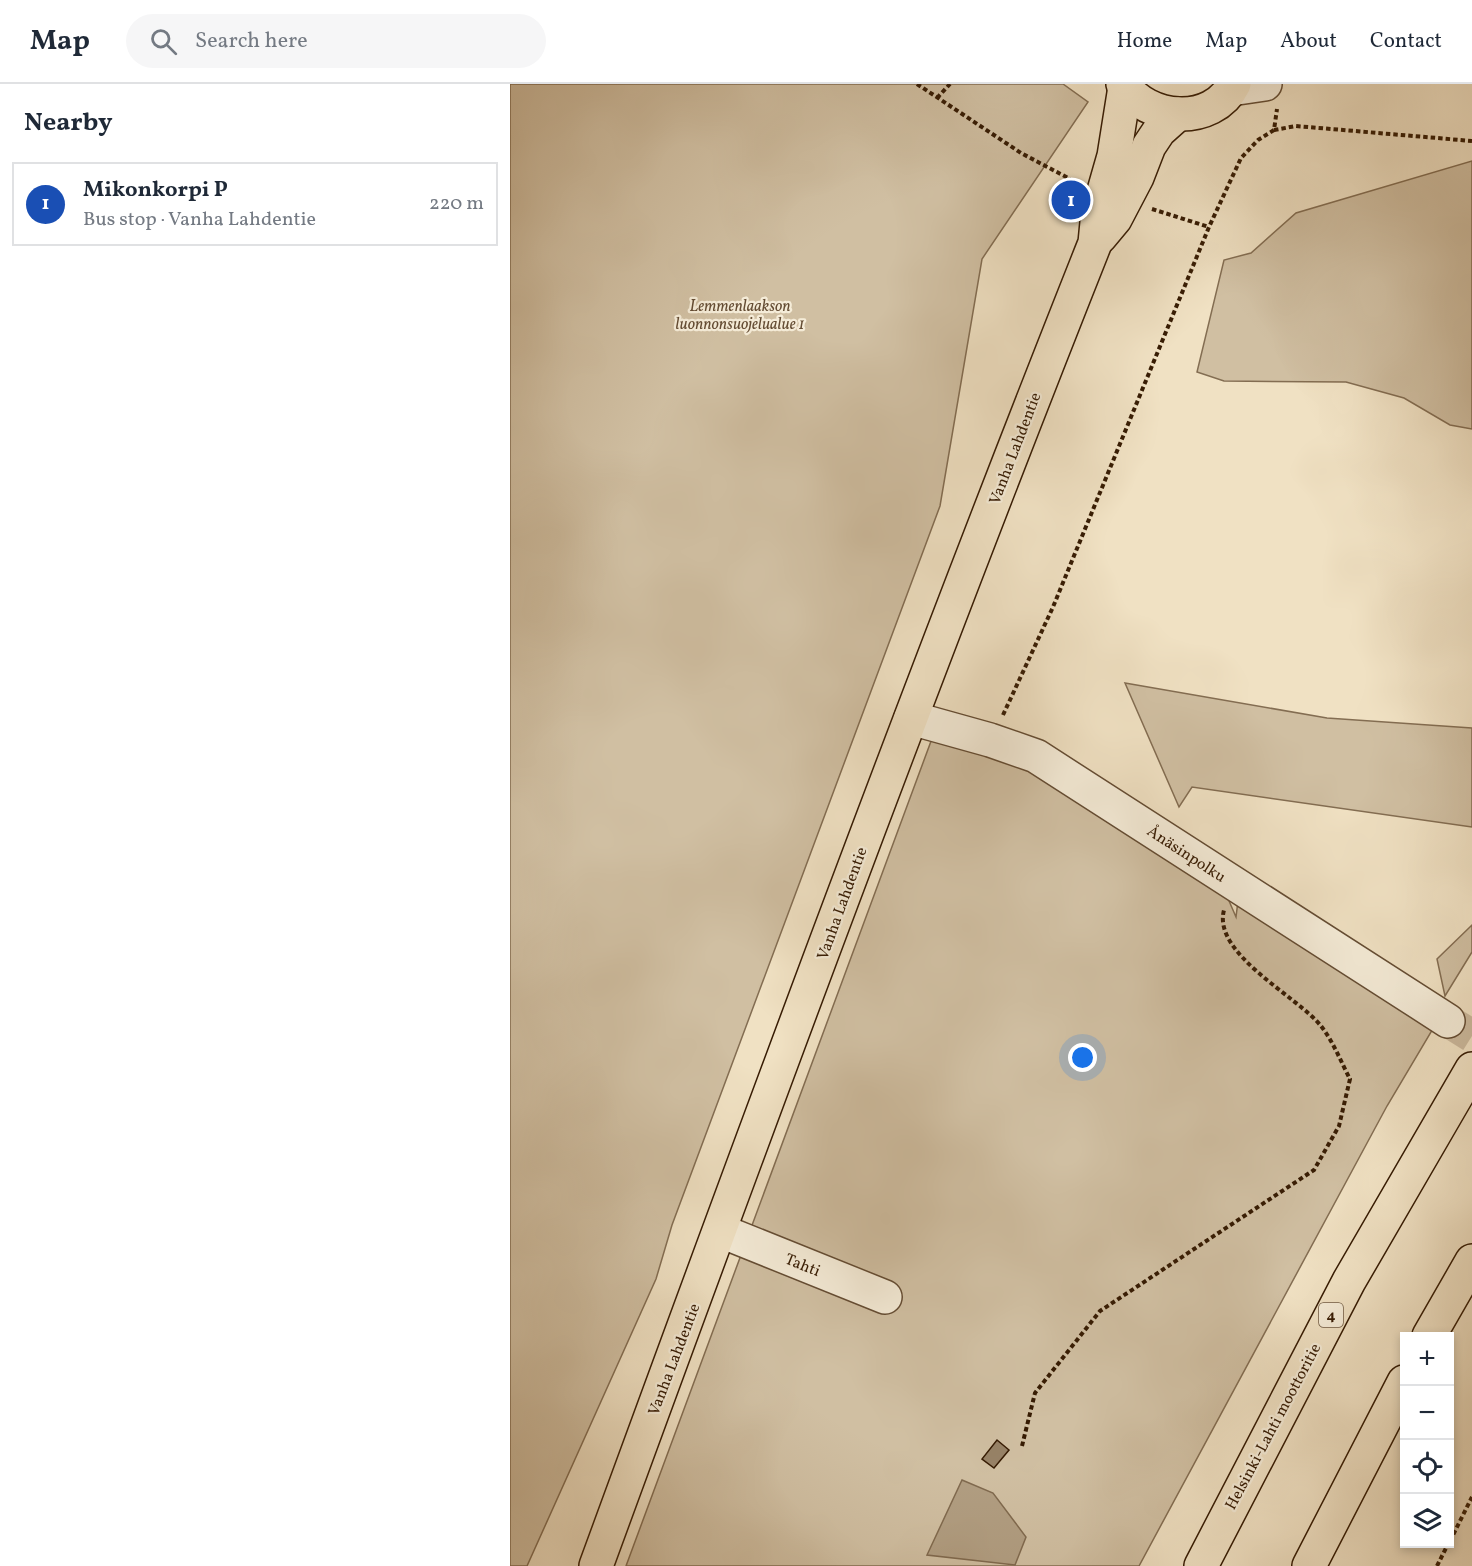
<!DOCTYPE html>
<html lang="en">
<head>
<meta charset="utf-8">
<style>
	body { margin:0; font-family:Vollkorn,serif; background:#f6f6f7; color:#1f2937 }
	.controls { position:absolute; right:18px; bottom:18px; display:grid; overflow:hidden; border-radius:0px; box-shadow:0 3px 9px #0003 }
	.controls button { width:54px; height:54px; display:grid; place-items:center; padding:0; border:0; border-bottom:2px solid #e0e1e3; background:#fff; color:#1f2937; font:30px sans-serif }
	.you { position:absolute; left:573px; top:974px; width:21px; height:21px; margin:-15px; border:4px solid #fff; border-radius:50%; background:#1a73e8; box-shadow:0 0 0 9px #1a73e833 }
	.badge { display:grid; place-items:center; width:39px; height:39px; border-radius:50%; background:#d93025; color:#fff; font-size:20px; font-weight:700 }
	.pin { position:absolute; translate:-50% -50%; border:3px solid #fff; box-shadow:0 2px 6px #0006 }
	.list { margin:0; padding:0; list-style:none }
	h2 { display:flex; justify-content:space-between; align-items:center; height:78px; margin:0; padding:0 24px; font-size:26px }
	h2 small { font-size:20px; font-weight:400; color:#747a83 }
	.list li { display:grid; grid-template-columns:39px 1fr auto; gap:18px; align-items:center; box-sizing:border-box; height:84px; margin:0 12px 12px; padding:0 12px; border:2px solid #e0e1e3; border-radius:0px }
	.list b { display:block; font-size:22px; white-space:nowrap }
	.list p { margin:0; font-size:20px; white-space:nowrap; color:#747a83 }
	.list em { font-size:20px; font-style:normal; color:#747a83 }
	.icon { flex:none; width:33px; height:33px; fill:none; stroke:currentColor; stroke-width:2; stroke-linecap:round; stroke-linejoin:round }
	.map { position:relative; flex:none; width:962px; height:1482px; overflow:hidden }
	header { display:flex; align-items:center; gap:36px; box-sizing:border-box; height:84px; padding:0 30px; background:#fff; border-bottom:2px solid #e0e1e3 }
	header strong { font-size:28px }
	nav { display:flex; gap:33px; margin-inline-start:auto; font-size:21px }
	.search { width:420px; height:54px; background:#f6f6f7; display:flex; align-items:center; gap:15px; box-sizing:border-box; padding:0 21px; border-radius:33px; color:#747a83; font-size:22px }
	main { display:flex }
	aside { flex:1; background:#fff }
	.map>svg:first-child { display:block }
	.green { fill:#d0bfa2; stroke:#836d52; stroke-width:1.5 }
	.water { fill:#b19e82; stroke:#806a4f; stroke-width:1.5 }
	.building { fill:#978267; stroke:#361b03; stroke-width:1.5 }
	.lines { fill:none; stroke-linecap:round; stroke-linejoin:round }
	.minor-tunnel { stroke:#cbb99d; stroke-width:33; stroke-dasharray:33 16; stroke-linecap:butt }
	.minor-casing { stroke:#644c33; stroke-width:36 }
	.major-casing { stroke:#361b03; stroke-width:36 }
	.highway-casing { stroke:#361b03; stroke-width:36 }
	.path { stroke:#361b03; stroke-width:4; stroke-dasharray:4.5 3; stroke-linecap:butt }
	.minor { stroke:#f5ecd8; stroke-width:33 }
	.major { stroke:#f0e1c3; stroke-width:33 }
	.highway { stroke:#f0e1c3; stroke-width:33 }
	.labels { text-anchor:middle; stroke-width:4.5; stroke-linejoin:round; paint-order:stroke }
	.shield { fill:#f5ecd8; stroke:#6f5a43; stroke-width:1.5 }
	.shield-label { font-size:15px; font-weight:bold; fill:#361b03 }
	.park-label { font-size:16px; font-style:italic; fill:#644c33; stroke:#f5ecd8 }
	.street-label { font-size:16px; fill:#361b03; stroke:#f5ecd8 }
</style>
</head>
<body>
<header>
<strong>Map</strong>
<div class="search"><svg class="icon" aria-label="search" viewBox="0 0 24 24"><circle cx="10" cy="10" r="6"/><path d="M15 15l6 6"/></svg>Search here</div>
<nav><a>Home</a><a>Map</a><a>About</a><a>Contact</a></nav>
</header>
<main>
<aside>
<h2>Nearby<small></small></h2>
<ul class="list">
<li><span class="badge" style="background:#1a4fb4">1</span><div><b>Mikonkorpi P</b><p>Bus stop · Vanha Lahdentie</p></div><em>220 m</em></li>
</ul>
</aside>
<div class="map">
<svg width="962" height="1482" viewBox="0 0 962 1482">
	<rect width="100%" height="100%" fill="#f0e1c3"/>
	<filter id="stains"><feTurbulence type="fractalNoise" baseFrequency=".00333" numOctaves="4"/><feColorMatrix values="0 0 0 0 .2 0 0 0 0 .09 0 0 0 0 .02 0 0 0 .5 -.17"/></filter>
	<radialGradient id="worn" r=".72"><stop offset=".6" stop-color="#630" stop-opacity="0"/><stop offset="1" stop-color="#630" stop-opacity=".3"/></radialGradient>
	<g class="green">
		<polygon points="0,0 553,0 578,18 472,175 430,422 162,1141 146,1195 17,1482 0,1482"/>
		<polygon points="962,77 962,345 940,341 894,314 836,298 714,297 687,288 714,176 741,169 786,129"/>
		<polygon points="615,599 817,634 962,644 962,743 682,703 669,723"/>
		<polygon points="427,641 480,656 706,787 726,833 728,817 924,943 877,1022 629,1482 116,1482"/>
		<polygon points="962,841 962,868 935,912 927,875"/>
	</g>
	<polygon class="water" points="452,1396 483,1409 516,1453 505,1481 417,1471"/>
	<polygon class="building" points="487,1356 499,1366 484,1384 472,1375"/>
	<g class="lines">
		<polyline class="minor-tunnel" points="938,937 962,952"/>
		<g class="minor-casing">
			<g id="minor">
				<polyline points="721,5 755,0"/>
				<polyline points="401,634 480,656 526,672 938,937"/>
				<polyline points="211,1147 375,1213"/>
			</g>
		</g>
		<g class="major-casing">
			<g id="major">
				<path d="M 613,0 C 637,37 702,43 724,0"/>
				<polyline points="590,153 605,135 627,93 639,62 649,47 668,30"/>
				<path d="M 86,1482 C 248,1039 411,597 585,159 L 588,128 L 604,72 L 615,3"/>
			</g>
		</g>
		<g class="highway-casing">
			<g id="highway">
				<polyline points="919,1252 962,1177"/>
				<polyline points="691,1482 839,1197 962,985"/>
				<polyline points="799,1482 894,1298"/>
			</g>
		</g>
		<g class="path">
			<polyline points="407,0 511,69 560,95"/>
			<polyline points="427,14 440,0"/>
			<polyline points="764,46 786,42 962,57"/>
			<polyline points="642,125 699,143"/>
			<polyline points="493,631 543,523 699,143 731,74 748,56 764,46 767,25"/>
			<path d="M 512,1362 L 525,1309 L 590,1227 L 804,1086 L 829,1042 L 840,995 C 831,978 823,957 811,942 C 787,912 702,870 714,826"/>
			<polyline points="940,1457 962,1413"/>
			<polyline points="927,1482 938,1460"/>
		</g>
		<use href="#minor" class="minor"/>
		<use href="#major" class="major"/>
		<use href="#highway" class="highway"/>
	</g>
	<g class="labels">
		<rect class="shield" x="809" y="1219" width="24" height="24" rx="4.5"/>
		<g class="shield-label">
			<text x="821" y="1236">4</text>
		</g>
		<g class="park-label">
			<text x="230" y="227">Lemmenlaakson<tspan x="230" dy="18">luonnonsuojelualue 1</tspan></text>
		</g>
		<g class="street-label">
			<text transform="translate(504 364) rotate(-69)" y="6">Vanha Lahdentie</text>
			<text transform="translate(677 769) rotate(33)" y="6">Ånäsinpolku</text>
			<text transform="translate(331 819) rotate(-70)" y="6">Vanha Lahdentie</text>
			<text transform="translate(293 1180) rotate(22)" y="6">Tahti</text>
			<text transform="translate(163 1275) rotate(-69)" y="6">Vanha Lahdentie</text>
			<text transform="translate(762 1342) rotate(-62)" y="6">Helsinki-Lahti moottoritie</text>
		</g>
	</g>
	<rect width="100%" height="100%" filter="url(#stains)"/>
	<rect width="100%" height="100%" fill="url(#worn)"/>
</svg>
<div class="controls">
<button>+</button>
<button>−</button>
<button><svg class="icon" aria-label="locate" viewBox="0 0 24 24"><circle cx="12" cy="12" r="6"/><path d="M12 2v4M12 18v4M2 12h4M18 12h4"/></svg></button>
<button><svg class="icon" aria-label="layers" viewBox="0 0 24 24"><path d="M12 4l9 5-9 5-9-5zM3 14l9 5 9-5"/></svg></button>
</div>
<div class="you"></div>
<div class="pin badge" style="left:561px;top:116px;background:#1a4fb4">1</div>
</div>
</main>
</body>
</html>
